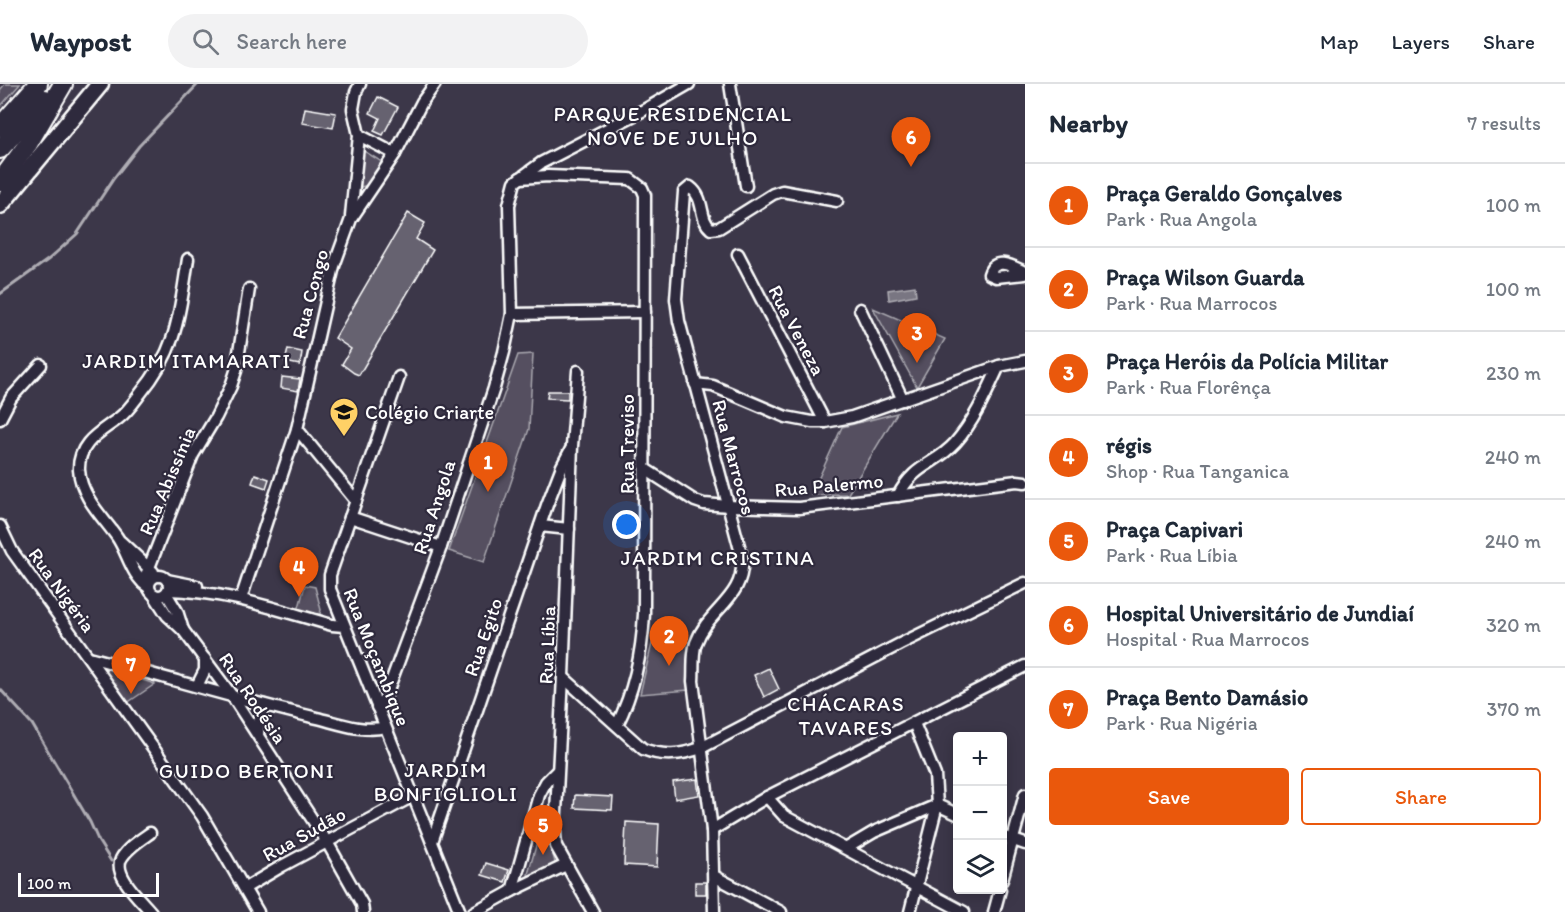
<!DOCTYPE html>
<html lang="en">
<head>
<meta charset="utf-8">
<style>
	body { margin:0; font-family:Itim,sans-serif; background:#f2f2f3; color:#1f2937 }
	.controls { position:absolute; right:18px; bottom:18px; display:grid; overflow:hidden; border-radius:6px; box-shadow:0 3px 15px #0003 }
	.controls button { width:54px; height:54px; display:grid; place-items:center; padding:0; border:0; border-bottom:2px solid #e0e1e3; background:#fff; color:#1f2937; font:30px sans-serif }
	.scale { position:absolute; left:18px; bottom:15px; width:141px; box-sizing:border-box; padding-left:6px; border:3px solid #fff; border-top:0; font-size:16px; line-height:21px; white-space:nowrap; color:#fff; -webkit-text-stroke:4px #2f2a3d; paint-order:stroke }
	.you { position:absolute; left:627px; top:441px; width:21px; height:21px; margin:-15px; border:4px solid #fff; border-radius:50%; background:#1a73e8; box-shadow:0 0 0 9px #1a73e833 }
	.badge { display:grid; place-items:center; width:39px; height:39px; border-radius:50%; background:#ea580c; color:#fff; font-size:20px; font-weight:700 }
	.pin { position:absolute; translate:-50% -50px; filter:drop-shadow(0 2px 3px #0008) }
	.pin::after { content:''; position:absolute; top:32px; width:21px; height:18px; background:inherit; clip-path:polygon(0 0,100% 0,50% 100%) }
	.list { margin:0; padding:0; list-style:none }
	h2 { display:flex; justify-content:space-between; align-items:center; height:78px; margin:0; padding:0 24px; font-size:26px }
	h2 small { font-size:20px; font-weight:400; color:#747a83 }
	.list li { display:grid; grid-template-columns:39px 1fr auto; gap:18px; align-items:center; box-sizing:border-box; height:84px; padding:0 24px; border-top:2px solid #e0e1e3 }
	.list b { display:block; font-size:22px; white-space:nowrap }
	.list p { margin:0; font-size:20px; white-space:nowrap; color:#747a83 }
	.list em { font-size:20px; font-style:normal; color:#747a83 }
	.actions { display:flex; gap:12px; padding:18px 24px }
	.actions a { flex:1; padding:14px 0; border:2px solid #ea580c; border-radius:6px; text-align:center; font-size:21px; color:#ea580c }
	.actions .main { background:#ea580c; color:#fff }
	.icon { flex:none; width:33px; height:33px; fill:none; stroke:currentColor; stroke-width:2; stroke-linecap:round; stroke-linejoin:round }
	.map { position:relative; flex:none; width:1025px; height:828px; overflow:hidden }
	header { display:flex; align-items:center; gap:36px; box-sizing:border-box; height:84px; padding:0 30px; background:#fff; border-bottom:2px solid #e0e1e3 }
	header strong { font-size:28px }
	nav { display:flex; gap:33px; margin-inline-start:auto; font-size:21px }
	.search { width:420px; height:54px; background:#f2f2f3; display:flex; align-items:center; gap:15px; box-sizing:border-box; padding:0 21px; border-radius:33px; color:#747a83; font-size:22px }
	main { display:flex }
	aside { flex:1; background:#fff }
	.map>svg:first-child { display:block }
	.green { fill:#555060; stroke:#aaa8b0; stroke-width:1.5 }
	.water { fill:#797682; stroke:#afadb4; stroke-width:1.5 }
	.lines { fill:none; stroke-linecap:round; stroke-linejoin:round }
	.stream { stroke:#afadb4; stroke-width:3 }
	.building { fill:#666270; stroke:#fff; stroke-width:1.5 }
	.minor-casing { stroke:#fff; stroke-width:15 }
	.trunk-casing { stroke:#fff; stroke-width:21 }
	.motorway-casing { stroke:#fff; stroke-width:22 }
	.minor { stroke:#2f2a3d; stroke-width:10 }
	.trunk { stroke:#2f2a3d; stroke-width:16 }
	.motorway { stroke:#2f2a3d; stroke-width:18 }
	.labels { text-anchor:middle; stroke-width:4.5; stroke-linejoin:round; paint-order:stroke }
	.street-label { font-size:20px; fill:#fff; stroke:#2f2a3d }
	.poi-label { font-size:20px; fill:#fff; stroke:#2f2a3d; text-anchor:start }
	.neighbourhood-label { font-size:21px; letter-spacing:1.5px; fill:#fff; stroke:#2f2a3d }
</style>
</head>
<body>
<header>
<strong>Waypost</strong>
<div class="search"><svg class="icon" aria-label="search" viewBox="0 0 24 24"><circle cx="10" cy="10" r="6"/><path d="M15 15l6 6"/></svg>Search here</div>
<nav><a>Map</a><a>Layers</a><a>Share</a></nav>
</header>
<main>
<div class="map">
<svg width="1025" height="828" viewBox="0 0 1025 828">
	<rect width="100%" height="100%" fill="#3c3749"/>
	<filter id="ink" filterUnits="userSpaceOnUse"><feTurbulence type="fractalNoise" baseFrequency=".0167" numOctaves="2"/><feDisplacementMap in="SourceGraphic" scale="12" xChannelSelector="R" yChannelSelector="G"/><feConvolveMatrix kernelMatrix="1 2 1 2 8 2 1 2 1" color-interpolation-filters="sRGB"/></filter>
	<g filter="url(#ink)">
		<g class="green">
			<polygon points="5,0 20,0 0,23 0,6"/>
			<polygon points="364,67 382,78 380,85 368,101 361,103 358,100 360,75"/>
			<polygon points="873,224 945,255 917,303"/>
			<polygon points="533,270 529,345 484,478 449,467 518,271"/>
			<polygon points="897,329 848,410 811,411 842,343"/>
			<polygon points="305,501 315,503 321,526 319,533 297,531"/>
			<polygon points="653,555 691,558 689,606 640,610"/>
			<polygon points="104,584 155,600 127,619"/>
			<path d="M 544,744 L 551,747 C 545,765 555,768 555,781 L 529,793 L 528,790 L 540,748 Z"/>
		</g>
		<polygon class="water" points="915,202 916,211 889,216 888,206"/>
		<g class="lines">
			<g class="stream">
				<polyline points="0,210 49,175 77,150 114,94 139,62 198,0"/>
				<polyline points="0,605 32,640 90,738 99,758 111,777"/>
			</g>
		</g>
		<g class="building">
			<polygon points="378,13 398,23 383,51 374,47 380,34 370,29"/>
			<polygon points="305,24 336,29 333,44 302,39"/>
			<polygon points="408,129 425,139 416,155 433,166 359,291 354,289 342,280 351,265 335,254"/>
			<polygon points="288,265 302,268 300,281 285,278"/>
			<polygon points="282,293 300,295 298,307 281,304"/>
			<polygon points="548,307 568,307 568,315 547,314"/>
			<polygon points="255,390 269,395 266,404 252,399"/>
			<polygon points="769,584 779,605 764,613 754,591"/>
			<polygon points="697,695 699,711 675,715 673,698"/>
			<polygon points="575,711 613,713 612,726 574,724"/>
			<polygon points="626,738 659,740 657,783 624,781"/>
			<polygon points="486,779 509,786 505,798 482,791"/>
			<rect x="695" y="798" width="11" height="12"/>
		</g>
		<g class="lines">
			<g class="minor-casing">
				<g id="minor">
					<polyline points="730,0 746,102"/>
					<polyline points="359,51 395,70"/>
					<path d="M 520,94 L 548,92 L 630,95 L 642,104 L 645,111 L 644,530 C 642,569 635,605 617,641"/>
					<polyline points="351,132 359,51 353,25 356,8 360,0"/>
					<polyline points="738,170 825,338"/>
					<path d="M 1025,188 C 1012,182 995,172 989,190 L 996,193 L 1025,190"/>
					<polyline points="860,225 903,316"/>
					<polyline points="512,230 645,228"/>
					<polyline points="578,287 572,362 563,593 555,748 556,762 593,828"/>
					<polyline points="399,293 330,491 330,505 460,828"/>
					<polyline points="695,300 713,302 786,333 812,338 825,338 852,333 999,282 1025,277"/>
					<polyline points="0,335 11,314 41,281"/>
					<polyline points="297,345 356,417"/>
					<polyline points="645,385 695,417 704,420 729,422 799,424 1017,397 1025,398"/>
					<path d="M 898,412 C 915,379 934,382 955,359 C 974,338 987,308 999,282"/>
					<polyline points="350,433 441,463"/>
					<polyline points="0,442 12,467 202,732 258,828"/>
					<polyline points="540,442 569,445"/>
					<polyline points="121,458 153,488"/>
					<circle cx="159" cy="502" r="10"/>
					<polyline points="167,496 197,502"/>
					<polyline points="143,499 193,371 216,333 231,302 236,287 249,205"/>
					<path d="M 148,503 C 131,491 128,469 117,453 C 103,433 81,413 79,386 C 78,358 101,348 119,334 C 127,328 134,318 140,310 C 178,264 179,231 188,175"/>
					<path d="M 168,506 C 225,507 278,526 332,541 L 344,542"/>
					<polyline points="166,509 177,527 183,546"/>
					<polyline points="154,511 167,531 183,546 232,612 327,758 362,820 363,828"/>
					<polyline points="241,515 297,345 334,182 351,135 395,70 422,18 435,0"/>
					<path d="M 89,573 C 165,593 240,616 317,634 C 338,639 364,649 385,643"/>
					<path d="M 563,593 L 643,665 C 663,673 681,671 701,664 L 900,560 L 1025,499"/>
					<polyline points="197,602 205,586 205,575"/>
					<polyline points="377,623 385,614 441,463 494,304 504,268 512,230 509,121 515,98 541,79 644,26 689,0"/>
					<polyline points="258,651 259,637 264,621"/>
					<polyline points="767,713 784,732 964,828"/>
					<polyline points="712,746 767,713 1025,582"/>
					<path d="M 150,749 C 140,756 127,764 121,775 C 113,791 141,816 151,828"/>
					<polyline points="1002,752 1025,760"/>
					<polyline points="432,758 547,421 562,382 571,365"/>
					<polyline points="847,764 874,748 937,721 957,730"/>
					<polyline points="714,792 781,828"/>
					<polyline points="1002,796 1025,710"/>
					<polyline points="245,804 282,782 413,712"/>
					<polyline points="512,807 539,711 546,698 557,687"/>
					<polyline points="474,828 512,807 566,781"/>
					<path d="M 714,828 L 712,746 L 693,597 C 694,585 692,570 696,559 C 708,525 746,514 742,473 L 679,237 L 676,215 L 684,108 L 690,103 C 706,115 698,134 711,145 L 719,144 L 773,110 L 782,107 L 837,117"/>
					<polyline points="910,828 937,721 935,691 914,639"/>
					<polyline points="994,828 1000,806"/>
				</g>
			</g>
			<g class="trunk-casing">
				<polyline id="trunk" points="0,121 100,0"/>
			</g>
			<g class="motorway-casing">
				<g id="motorway">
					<polyline points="0,43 38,0"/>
					<polyline points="0,65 45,15"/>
					<polyline points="0,98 28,60 63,0"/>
				</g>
			</g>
			<use href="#minor" class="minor"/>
			<use href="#trunk" class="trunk"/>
			<use href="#motorway" class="motorway"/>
		</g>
	</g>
	<defs>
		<g id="school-pin" transform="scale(1.5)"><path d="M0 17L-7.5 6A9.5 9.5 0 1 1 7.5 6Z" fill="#ffd166" stroke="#2f2a3d"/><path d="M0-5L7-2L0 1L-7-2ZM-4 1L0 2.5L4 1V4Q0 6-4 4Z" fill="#111"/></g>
	</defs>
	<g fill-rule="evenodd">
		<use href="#school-pin" x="344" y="328"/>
	</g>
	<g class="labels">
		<g class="street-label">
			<text transform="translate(310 210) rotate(-75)" y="7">Rua Congo</text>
			<text transform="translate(797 246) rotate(62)" y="7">Rua Veneza</text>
			<text transform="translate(627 360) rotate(-90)" y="7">Rua Treviso</text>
			<text transform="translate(734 373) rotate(75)" y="7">Rua Marrocos</text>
			<text transform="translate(167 397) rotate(-67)" y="7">Rua Abissínia</text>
			<text transform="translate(829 401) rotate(-5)" y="7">Rua Palermo</text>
			<text transform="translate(434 423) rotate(-72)" y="7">Rua Angola</text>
			<text transform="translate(62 506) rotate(54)" y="7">Rua Nigéria</text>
			<text transform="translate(483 553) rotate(-71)" y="7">Rua Egito</text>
			<text transform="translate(547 561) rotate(-88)" y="7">Rua Líbia</text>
			<text transform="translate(377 573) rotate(68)" y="7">Rua Moçambique</text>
			<text transform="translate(253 614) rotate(56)" y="7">Rua Rodésia</text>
			<text transform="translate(304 750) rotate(-29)" y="7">Rua Sudão</text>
		</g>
		<g class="poi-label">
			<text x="365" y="335">Colégio Criarte</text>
		</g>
		<g class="neighbourhood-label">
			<text x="673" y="37">PARQUE RESIDENCIAL<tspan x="673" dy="24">NOVE DE JULHO</tspan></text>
			<text x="187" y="284">JARDIM ITAMARATI</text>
			<text x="718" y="481">JARDIM CRISTINA</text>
			<text x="846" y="627">CHÁCARAS<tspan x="846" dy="24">TAVARES</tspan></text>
			<text x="446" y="693">JARDIM<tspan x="446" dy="24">BONFIGLIOLI</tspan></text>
			<text x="247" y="694">GUIDO BERTONI</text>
		</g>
	</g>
</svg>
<div class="controls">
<button>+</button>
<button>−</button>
<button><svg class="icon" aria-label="layers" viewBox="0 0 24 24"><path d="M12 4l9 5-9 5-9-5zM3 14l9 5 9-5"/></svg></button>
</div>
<div class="scale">100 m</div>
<div class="you"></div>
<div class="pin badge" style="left:488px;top:408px">1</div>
<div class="pin badge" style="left:669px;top:582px">2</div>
<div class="pin badge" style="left:917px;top:279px">3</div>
<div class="pin badge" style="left:299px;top:513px">4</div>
<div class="pin badge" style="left:543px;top:771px">5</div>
<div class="pin badge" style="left:911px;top:83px">6</div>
<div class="pin badge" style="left:131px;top:610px">7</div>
</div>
<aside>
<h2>Nearby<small>7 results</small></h2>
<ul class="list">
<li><span class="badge">1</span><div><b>Praça Geraldo Gonçalves</b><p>Park · Rua Angola</p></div><em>100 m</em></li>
<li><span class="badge">2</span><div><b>Praça Wilson Guarda</b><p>Park · Rua Marrocos</p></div><em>100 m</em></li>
<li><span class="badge">3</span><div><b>Praça Heróis da Polícia Militar</b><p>Park · Rua Florênça</p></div><em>230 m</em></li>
<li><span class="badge">4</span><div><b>régis</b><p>Shop · Rua Tanganica</p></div><em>240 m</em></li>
<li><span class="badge">5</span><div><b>Praça Capivari</b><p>Park · Rua Líbia</p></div><em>240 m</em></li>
<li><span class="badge">6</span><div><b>Hospital Universitário de Jundiaí</b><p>Hospital · Rua Marrocos</p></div><em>320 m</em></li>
<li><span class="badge">7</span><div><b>Praça Bento Damásio</b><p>Park · Rua Nigéria</p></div><em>370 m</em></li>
</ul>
<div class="actions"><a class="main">Save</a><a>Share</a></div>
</aside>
</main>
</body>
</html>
